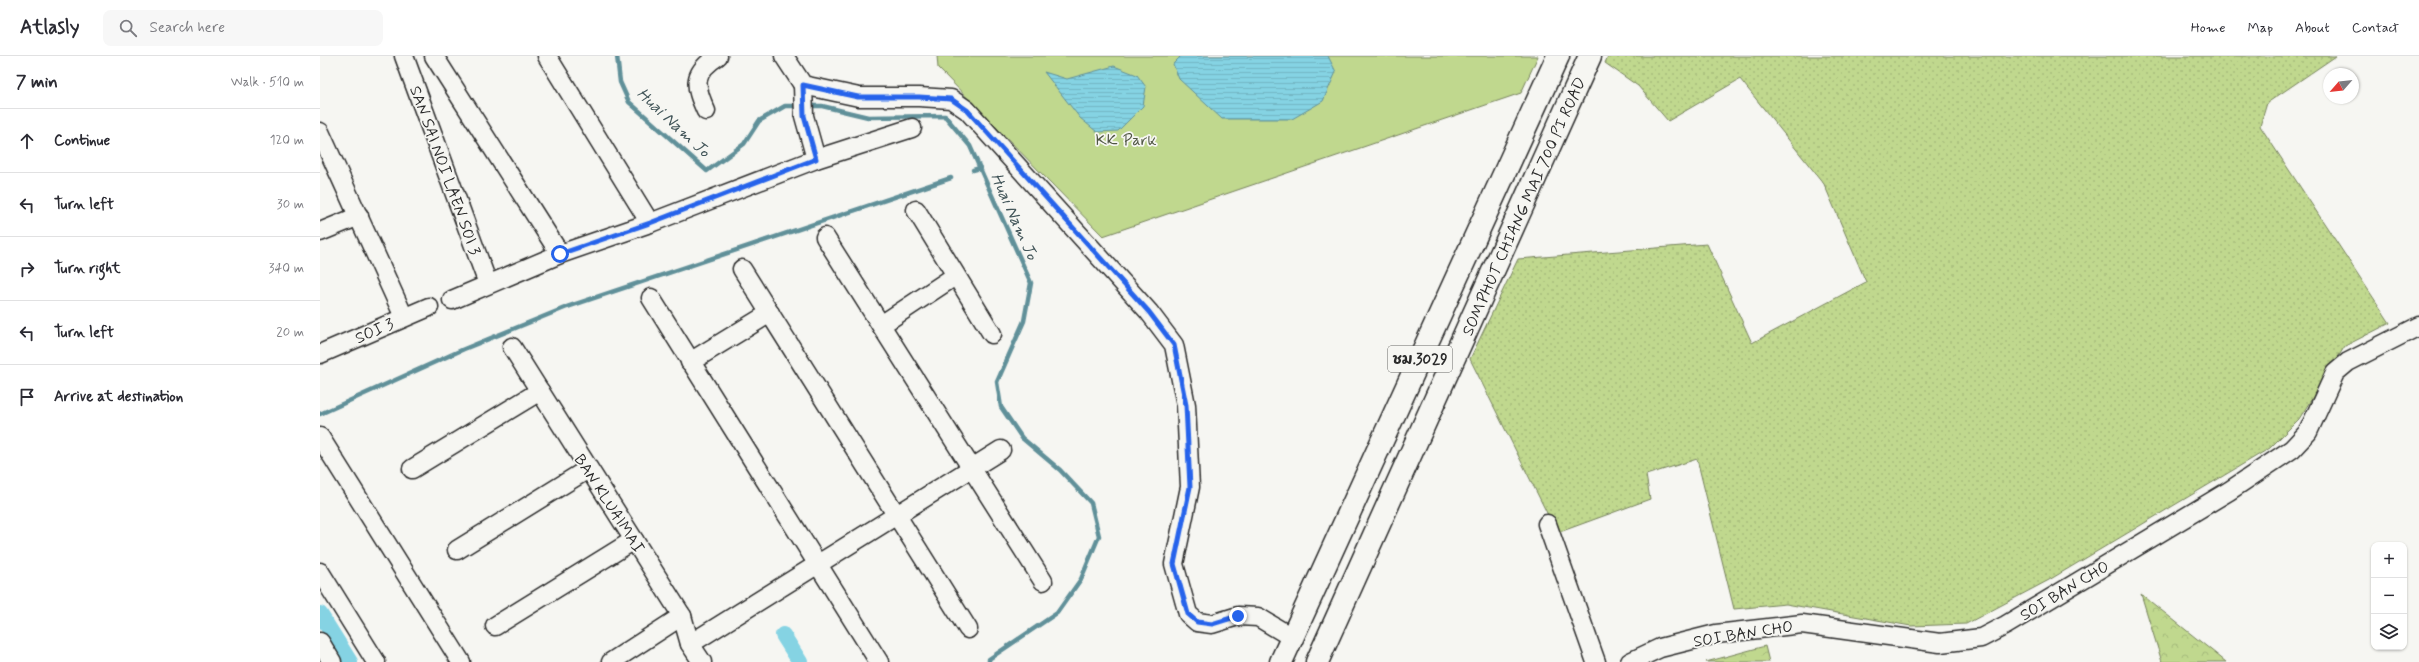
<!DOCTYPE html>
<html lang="en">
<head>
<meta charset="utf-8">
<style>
	body { margin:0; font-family:Mynerve,"Playpen Sans Thai",sans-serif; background:#f7f7f7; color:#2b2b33 }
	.controls { position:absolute; right:12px; bottom:12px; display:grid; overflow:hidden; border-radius:8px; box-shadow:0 1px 3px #0004 }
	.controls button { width:36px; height:36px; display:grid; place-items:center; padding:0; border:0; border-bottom:1px solid #e1e1e2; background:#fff; color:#2b2b33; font:20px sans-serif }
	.compass { position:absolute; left:2003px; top:12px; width:36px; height:36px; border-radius:50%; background:#fff; box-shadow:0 1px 3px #0004; rotate:242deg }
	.stop { position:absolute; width:12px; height:12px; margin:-9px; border:3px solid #2563eb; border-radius:50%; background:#fff }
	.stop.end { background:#2563eb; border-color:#fff; box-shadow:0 1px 4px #0008 }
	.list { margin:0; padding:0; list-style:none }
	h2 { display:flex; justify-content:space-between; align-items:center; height:52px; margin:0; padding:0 16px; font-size:17px }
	h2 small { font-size:13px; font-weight:400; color:#7c7c81 }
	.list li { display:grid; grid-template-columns:26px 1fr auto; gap:12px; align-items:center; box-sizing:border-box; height:64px; padding:0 16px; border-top:1px solid #e1e1e2 }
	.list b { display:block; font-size:15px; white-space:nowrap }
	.list em { font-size:13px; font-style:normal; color:#7c7c81 }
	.icon { flex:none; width:22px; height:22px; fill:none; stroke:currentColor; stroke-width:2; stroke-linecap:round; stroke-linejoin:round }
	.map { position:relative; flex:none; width:2099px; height:606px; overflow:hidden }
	header { display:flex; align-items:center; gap:24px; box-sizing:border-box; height:56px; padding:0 20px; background:#fff; border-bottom:1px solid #e1e1e2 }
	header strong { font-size:19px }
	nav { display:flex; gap:22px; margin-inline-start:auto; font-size:14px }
	.search { width:280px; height:36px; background:#f7f7f7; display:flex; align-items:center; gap:10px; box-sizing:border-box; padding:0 14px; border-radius:8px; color:#7c7c81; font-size:15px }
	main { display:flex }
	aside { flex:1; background:#fff }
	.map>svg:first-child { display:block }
	.grass { fill:url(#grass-dots); stroke:#76825c }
	.forest { fill:url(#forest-crowns); stroke:#76825c }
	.green { fill:#c0d88e; stroke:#76825c }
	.water { fill:url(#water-rules); stroke:#619099 }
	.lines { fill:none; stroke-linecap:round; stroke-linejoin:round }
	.stream { stroke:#619099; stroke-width:4.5 }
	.canal { stroke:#85d3e3; stroke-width:16 }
	.minor-casing { stroke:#2b2b2b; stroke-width:21 }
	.primary-casing { stroke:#2b2b2b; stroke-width:25 }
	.minor { stroke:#f6f6f2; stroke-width:18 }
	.primary { stroke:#f6f6f2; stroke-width:22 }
	.route { stroke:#2563eb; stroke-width:5 }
	.labels { text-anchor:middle; stroke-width:3.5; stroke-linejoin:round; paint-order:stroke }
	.shield { fill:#f6f6f2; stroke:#686867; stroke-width:1 }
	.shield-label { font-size:15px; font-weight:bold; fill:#2b2b2b }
	.park-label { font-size:16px; fill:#505644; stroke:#f6f6f2 }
	.street-label { font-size:16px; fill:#2b2b2b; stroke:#f6f6f2 }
	.water-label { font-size:17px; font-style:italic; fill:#425559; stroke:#f6f6f2 }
</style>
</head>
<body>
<header>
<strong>Atlasly</strong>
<div class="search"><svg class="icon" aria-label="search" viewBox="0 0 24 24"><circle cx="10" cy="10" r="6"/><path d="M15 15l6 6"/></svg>Search here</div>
<nav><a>Home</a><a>Map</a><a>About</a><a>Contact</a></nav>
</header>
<main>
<aside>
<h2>7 min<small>Walk · 510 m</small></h2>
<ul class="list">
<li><svg class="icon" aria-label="ahead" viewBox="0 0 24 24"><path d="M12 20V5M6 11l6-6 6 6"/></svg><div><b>Continue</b></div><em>120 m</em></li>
<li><svg class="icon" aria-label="left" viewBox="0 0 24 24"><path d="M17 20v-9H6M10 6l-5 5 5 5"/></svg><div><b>Turn left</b></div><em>30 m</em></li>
<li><svg class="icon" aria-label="right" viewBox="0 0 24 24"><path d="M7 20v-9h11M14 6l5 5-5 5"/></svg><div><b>Turn right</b></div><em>340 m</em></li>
<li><svg class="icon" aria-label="left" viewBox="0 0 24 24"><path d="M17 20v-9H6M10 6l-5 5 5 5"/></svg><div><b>Turn left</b></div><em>20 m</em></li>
<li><svg class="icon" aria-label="arrive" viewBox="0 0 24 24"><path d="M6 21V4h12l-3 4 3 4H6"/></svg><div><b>Arrive at destination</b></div></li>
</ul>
</aside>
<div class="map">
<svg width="2099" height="606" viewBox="0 0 2099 606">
	<defs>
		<pattern id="grass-dots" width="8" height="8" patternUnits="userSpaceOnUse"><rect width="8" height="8" fill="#c0d88e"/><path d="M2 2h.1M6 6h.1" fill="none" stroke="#a5ba7b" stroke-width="1.8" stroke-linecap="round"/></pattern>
		<pattern id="forest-crowns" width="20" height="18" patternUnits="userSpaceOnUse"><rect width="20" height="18" fill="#c0d88e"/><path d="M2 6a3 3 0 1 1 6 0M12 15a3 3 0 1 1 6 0" fill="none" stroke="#a5ba7b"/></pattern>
		<pattern id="water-rules" width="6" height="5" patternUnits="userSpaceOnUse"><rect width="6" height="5" fill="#85d3e3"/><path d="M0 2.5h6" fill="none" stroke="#73b5c3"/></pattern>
	</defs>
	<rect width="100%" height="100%" fill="#f6f6f2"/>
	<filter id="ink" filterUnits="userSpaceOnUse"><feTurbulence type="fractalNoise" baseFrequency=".025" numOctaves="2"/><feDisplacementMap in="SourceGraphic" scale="8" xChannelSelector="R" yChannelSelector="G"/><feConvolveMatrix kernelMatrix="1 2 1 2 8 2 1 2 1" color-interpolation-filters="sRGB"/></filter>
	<g filter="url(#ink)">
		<polygon class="grass" points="1288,0 2016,0 1947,47 1940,70 2070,267 2025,290 1979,363 1950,392 1729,524 1646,568 1591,570 1466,548 1414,553 1377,403 1326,419 1330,443 1237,477 1150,303 1198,203 1387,188 1432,287 1546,226 1504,128 1420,23 1348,65 1318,30 1285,7"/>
		<g class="forest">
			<polygon points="1821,538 1906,606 1842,606"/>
			<polygon points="1445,590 1449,606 1386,606"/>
		</g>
		<polygon class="green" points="617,0 1218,0 1201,37 783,180 618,12"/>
		<g class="water">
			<polygon points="861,0 1008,0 1016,16 1003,45 972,63 902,63 859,23 853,8"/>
			<polygon points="794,10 817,19 826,31 823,50 798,75 777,76 760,62 724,16 747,23"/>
		</g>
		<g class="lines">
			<g class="stream">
				<polyline points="297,0 300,26 309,46 387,115 424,88 439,65 465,50 479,50"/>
				<polyline points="487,50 502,50 548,61 625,60 650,90 711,227 704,265 677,326 681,351 702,382 740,414 771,447 779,480 761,523 737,557 669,603 669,606"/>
				<polyline points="653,114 660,112"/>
				<polyline points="0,358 144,293 247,251 631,122"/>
			</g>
			<g class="canal">
				<polyline points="0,558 30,606"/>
				<polyline points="463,579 480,606"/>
			</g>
			<g class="minor-casing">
				<g id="minor">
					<polyline points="84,0 168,228"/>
					<polyline points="114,0 240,198"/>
					<polyline points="227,0 330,167"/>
					<polyline points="464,0 483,29 539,41 599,41 631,43 647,54 829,256 854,289 866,349 870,431 854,508 868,558 877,566 892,568 918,560 938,561 973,582"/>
					<polyline points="483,29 484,60 496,103"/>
					<path d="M 386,55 C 374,29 372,17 398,0"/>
					<polyline points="0,76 84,261"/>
					<polyline points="596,154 672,278"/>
					<polyline points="0,176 39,160"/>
					<polyline points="505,181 723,525"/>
					<polyline points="422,213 648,573"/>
					<polyline points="331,242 559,606"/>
					<polyline points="132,244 240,198 330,167 496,103 592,72"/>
					<polyline points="561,269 635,220"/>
					<polyline points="192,291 362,560 370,588 382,606"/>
					<polyline points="0,298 109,251"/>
					<polyline points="370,306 450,257"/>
					<polyline points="0,381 141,606"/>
					<polyline points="92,413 220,335"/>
					<polyline points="1227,468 1276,606"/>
					<polyline points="137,494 268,413"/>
					<polyline points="0,516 56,606"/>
					<polyline points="175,570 314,484"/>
					<polyline points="0,586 12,606"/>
					<polyline points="370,588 681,394"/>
					<polyline points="291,606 362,560"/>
					<polyline points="1310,606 1340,592 1396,578 1482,568 1620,587 1661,582 1686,569 1909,435 1972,393 1988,376 2015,317 2028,306 2099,270"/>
				</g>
			</g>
			<g class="primary-casing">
				<g id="primary">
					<polyline points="961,606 1238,0"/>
					<polyline points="997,606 1270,0"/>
				</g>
			</g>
			<use href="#minor" class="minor"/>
			<use href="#primary" class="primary"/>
		</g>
	</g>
	<g class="lines" filter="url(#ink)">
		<polyline class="route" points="240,198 330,167 496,103 484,60 483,29 538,41 599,41 631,43 647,54 829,256 854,289 866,349 870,431 854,508 868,558 877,566 892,568 918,560"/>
	</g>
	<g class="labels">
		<rect class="shield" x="1068" y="290" width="64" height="26" rx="3"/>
		<g class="shield-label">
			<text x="1100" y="308">ชม.3029</text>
		</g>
		<g class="park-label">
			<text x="806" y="89">KK Park</text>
		</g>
		<g class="street-label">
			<text transform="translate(126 114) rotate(70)" y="6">SAN SAI NOI LAEN SOI 3</text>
			<text transform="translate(1203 150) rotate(-66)" y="6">SOMPHOT CHIANG MAI 700 PI ROAD</text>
			<text transform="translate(54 274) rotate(-24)" y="6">SOI 3</text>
			<text transform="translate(290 447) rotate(57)" y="6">BAN KLUAIMAI</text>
			<text transform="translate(1744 534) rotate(-31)" y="6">SOI BAN CHO</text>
			<text transform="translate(1423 577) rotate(-9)" y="6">SOI BAN CHO</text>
		</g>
		<g class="water-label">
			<text transform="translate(354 66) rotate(43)" y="6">Huai Nam Jo</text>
			<text transform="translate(695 160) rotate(66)" y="6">Huai Nam Jo</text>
		</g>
	</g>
</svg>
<div class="controls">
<button>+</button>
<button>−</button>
<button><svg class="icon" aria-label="layers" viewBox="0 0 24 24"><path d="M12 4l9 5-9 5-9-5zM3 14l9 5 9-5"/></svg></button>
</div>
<svg class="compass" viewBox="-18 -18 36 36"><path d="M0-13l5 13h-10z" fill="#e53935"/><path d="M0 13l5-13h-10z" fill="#7c7c81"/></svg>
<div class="stop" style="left:240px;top:198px"></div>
<div class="stop end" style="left:918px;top:560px"></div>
</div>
</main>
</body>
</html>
